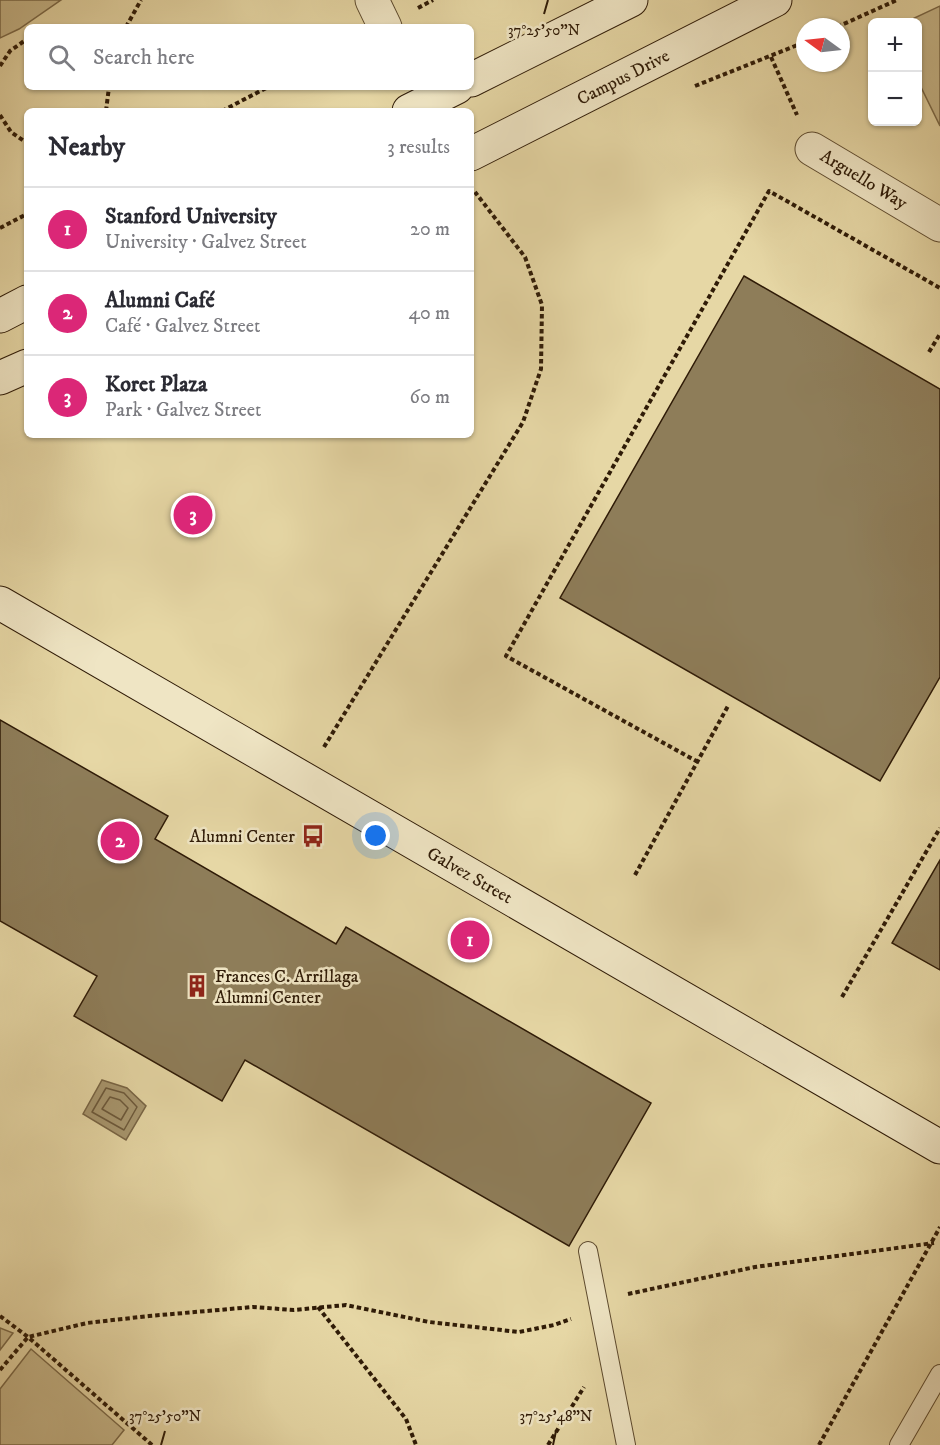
<!DOCTYPE html>
<html lang="en">
<head>
<meta charset="utf-8">
<style>
	body { margin:0; font-family:"IM FELL DW Pica",serif; background:#f7f7f7; color:#2b2b33 }
	.controls { position:absolute; right:18px; top:18px; display:grid; overflow:hidden; border-radius:9px; box-shadow:0 2px 4px #0004 }
	.controls button { width:54px; height:54px; display:grid; place-items:center; padding:0; border:0; border-bottom:2px solid #e1e1e2; background:#fff; color:#2b2b33; font:30px sans-serif }
	.compass { position:absolute; left:796px; top:18px; width:54px; height:54px; border-radius:50%; background:#fff; box-shadow:0 2px 4px #0004; rotate:285deg }
	.you { position:absolute; left:376px; top:836px; width:21px; height:21px; margin:-15px; border:4px solid #fff; border-radius:50%; background:#1a73e8; box-shadow:0 0 0 9px #1a73e833 }
	.badge { display:grid; place-items:center; width:39px; height:39px; border-radius:50%; background:#db2777; color:#fff; font-size:20px; font-weight:700 }
	.pin { position:absolute; translate:-50% -50%; border:3px solid #fff; box-shadow:0 2px 6px #0006 }
	.list { margin:0; padding:0; list-style:none }
	h2 { display:flex; justify-content:space-between; align-items:center; height:78px; margin:0; padding:0 24px; font-size:26px }
	h2 small { font-size:20px; font-weight:400; color:#7c7c81 }
	.list li { display:grid; grid-template-columns:39px 1fr auto; gap:18px; align-items:center; box-sizing:border-box; height:84px; padding:0 24px; border-top:2px solid #e1e1e2 }
	.list b { display:block; font-size:22px; white-space:nowrap }
	.list p { margin:0; font-size:20px; white-space:nowrap; color:#7c7c81 }
	.list em { font-size:20px; font-style:normal; color:#7c7c81 }
	.icon { flex:none; width:33px; height:33px; fill:none; stroke:currentColor; stroke-width:2; stroke-linecap:round; stroke-linejoin:round }
	.map { position:relative; flex:none; width:940px; height:1445px; overflow:hidden }
	.search { position:absolute; background:#fff; box-shadow:0 2px 4px #0004; left:24px; top:24px; width:450px; height:66px; display:flex; align-items:center; gap:15px; box-sizing:border-box; padding:0 21px; border-radius:9px; color:#7c7c81; font-size:22px }
	.panel { position:absolute; background:#fff; box-shadow:0 2px 4px #0004; left:24px; top:108px; width:450px; height:330px; border-radius:9px }
	.map>svg:first-child { display:block }
	.green { fill:#c7b78a; stroke:#7b6948; stroke-width:1.5 }
	.water { fill:#a8976f; stroke:#786545; stroke-width:1.5 }
	.lines { fill:none; stroke-linecap:round; stroke-linejoin:round }
	.shore { stroke:#6c593b; stroke-width:1.5 }
	.building { fill:#8e7d59; stroke:#2f1b07; stroke-width:1.5 }
	.lane-casing { stroke:#5d4a2e; stroke-width:20 }
	.street-casing { stroke:#5d4a2e; stroke-width:35 }
	.secondary-casing { stroke:#2f1b07; stroke-width:35 }
	.path { stroke:#2f1b07; stroke-width:4; stroke-dasharray:4.5 3; stroke-linecap:butt }
	.lane { stroke:#efe5c4; stroke-width:18 }
	.street { stroke:#efe5c4; stroke-width:33 }
	.secondary { stroke:#efe5c4; stroke-width:33 }
	.ticks { fill:none; stroke:#2f1b07; stroke-width:2 }
	.labels { text-anchor:middle; stroke-width:5; stroke-linejoin:round; paint-order:stroke }
	.street-label { font-size:18px; fill:#2f1b07; stroke:#efe5c4 }
	.poi-label { font-size:18px; fill:#2f1b07; stroke:#efe5c4; text-anchor:end }
	.ticks-label { font-size:15px; text-anchor:middle; fill:#2f1b07; stroke:#efe5c4; stroke-width:5; stroke-linejoin:round; paint-order:stroke }
</style>
</head>
<body>
<div class="map">
<svg width="940" height="1445" viewBox="0 0 940 1445">
	<rect width="100%" height="100%" fill="#e6d7a5"/>
	<filter id="stains"><feTurbulence type="fractalNoise" baseFrequency=".00333" numOctaves="4"/><feColorMatrix values="0 0 0 0 .2 0 0 0 0 .09 0 0 0 0 .02 0 0 0 .5 -.17"/></filter>
	<radialGradient id="worn" r=".72"><stop offset=".6" stop-color="#630" stop-opacity="0"/><stop offset="1" stop-color="#630" stop-opacity=".3"/></radialGradient>
	<g class="green">
		<polygon points="0,0 61,0 19,29 0,38"/>
		<polygon points="940,6 940,126 918,81 918,22 906,22"/>
		<polygon points="0,1328 13,1333 0,1350"/>
		<polygon points="31,1349 124,1430 112,1445 0,1445 0,1389"/>
	</g>
	<polygon class="water" points="102,1080 127,1088 146,1106 126,1140 83,1114"/>
	<g class="lines">
		<g class="shore">
			<polygon points="106,1088 124,1093 137,1107 124,1130 92,1112"/>
			<polygon points="110,1097 120,1100 128,1108 121,1120 102,1109"/>
		</g>
	</g>
	<g class="building">
		<polygon points="744,276 940,389 940,677 880,781 560,598"/>
		<polygon points="0,720 168,816 155,839 336,944 346,927 651,1103 569,1246 245,1060 222,1101 74,1016 97,976 0,921"/>
		<polygon points="940,860 940,970 892,943"/>
	</g>
	<g class="lines">
		<g class="lane-casing">
			<g id="lane">
				<polyline points="588,1251 626,1445"/>
				<polyline points="899,1445 940,1374"/>
			</g>
		</g>
		<g class="street-casing">
			<g id="street">
				<polyline points="372,0 385,27"/>
				<polyline points="812,149 940,225"/>
			</g>
		</g>
		<g class="secondary-casing">
			<g id="secondary">
				<polyline points="471,80 631,0"/>
				<polyline points="409,111 457,87"/>
				<polyline points="471,154 775,0"/>
				<polyline points="0,316 27,302"/>
				<polyline points="0,378 27,366"/>
				<polyline points="0,603 940,1147"/>
			</g>
		</g>
		<g class="path">
			<polyline points="418,8 433,0"/>
			<polyline points="126,27 141,0"/>
			<polyline points="837,27 897,0"/>
			<polyline points="771,57 797,115"/>
			<polyline points="0,66 10,51 27,39"/>
			<polyline points="695,86 805,42"/>
			<polyline points="106,111 109,87"/>
			<polyline points="222,111 268,87"/>
			<polyline points="0,115 11,132 27,143"/>
			<polyline points="0,228 27,214"/>
			<polyline points="929,352 940,334"/>
			<polyline points="324,747 523,422 541,369 542,305 525,257 475,192"/>
			<polyline points="698,762 506,656 769,191 940,288"/>
			<polyline points="635,875 728,706"/>
			<polyline points="842,997 940,828"/>
			<polyline points="628,1294 755,1267 934,1243"/>
			<polyline points="318,1307 406,1419 416,1445"/>
			<polyline points="0,1316 28,1337 152,1445"/>
			<polyline points="0,1370 28,1337 87,1323 149,1316 253,1307 294,1310 346,1305 429,1322 519,1332 554,1325 571,1319"/>
			<polyline points="548,1445 584,1387"/>
			<polyline points="819,1445 940,1227"/>
		</g>
		<use href="#lane" class="lane"/>
		<use href="#street" class="street"/>
		<use href="#secondary" class="secondary"/>
	</g>
	<path class="ticks" d="M 544,14 L 548,0M 161,1445 L 165,1431M 553,1445 L 556,1431"/>
	<defs>
		<g id="bus-bare" transform="scale(1.8)"><path d="M-5-6H5V4H4V6H2V4H-2V6H-4V4H-5ZM-3.5-4V0h7V-4ZM-3.5 1.2v1.5H-2V1.2ZM2 1.2v1.5H3.5V1.2Z" fill="#8f2418" stroke="#efe5c4" stroke-width="2.5" paint-order="stroke"/></g>
		<g id="building-bare" transform="scale(1.8)"><path d="M-4-6H4V6H1V3H-1V6H-4ZM-2.5-4.3h1.7v1.8h-1.7ZM.8-4.3h1.7v1.8H.8ZM-2.5-1h1.7V.8h-1.7ZM.8-1h1.7V.8H.8Z" fill="#8f2418" stroke="#efe5c4" stroke-width="2.5" paint-order="stroke"/></g>
	</defs>
	<g fill-rule="evenodd">
		<use href="#bus-bare" x="313" y="836"/>
		<use href="#building-bare" x="197" y="986"/>
	</g>
	<g class="labels">
		<g class="street-label">
			<text transform="translate(623 77) rotate(-27)" y="6">Campus Drive</text>
			<text transform="translate(864 179) rotate(31)" y="6">Arguello Way</text>
			<text transform="translate(470 875) rotate(30)" y="6">Galvez Street</text>
		</g>
		<g class="poi-label">
			<text x="295" y="842">Alumni Center</text>
			<text x="215" y="982" text-anchor="start">Frances C. Arrillaga<tspan x="215" dy="21">Alumni Center</tspan></text>
		</g>
	</g>
	<g class="ticks-label">
		<text x="544" y="35">37°25'50"N</text>
		<text x="165" y="1421">37°25'50"N</text>
		<text x="556" y="1421">37°25'48"N</text>
	</g>
	<rect width="100%" height="100%" filter="url(#stains)"/>
	<rect width="100%" height="100%" fill="url(#worn)"/>
</svg>
<div class="controls">
<button>+</button>
<button>−</button>
</div>
<svg class="compass" viewBox="-18 -18 36 36"><path d="M0-13l5 13h-10z" fill="#e53935"/><path d="M0 13l5-13h-10z" fill="#7c7c81"/></svg>
<div class="you"></div>
<div class="pin badge" style="left:470px;top:940px">1</div>
<div class="pin badge" style="left:120px;top:841px">2</div>
<div class="pin badge" style="left:193px;top:515px">3</div>
<div class="search"><svg class="icon" aria-label="search" viewBox="0 0 24 24"><circle cx="10" cy="10" r="6"/><path d="M15 15l6 6"/></svg>Search here</div>
<section class="panel">
<h2>Nearby<small>3 results</small></h2>
<ul class="list">
<li><span class="badge">1</span><div><b>Stanford University</b><p>University · Galvez Street</p></div><em>20 m</em></li>
<li><span class="badge">2</span><div><b>Alumni Café</b><p>Café · Galvez Street</p></div><em>40 m</em></li>
<li><span class="badge">3</span><div><b>Koret Plaza</b><p>Park · Galvez Street</p></div><em>60 m</em></li>
</ul>
</section>
</div>
</body>
</html>
